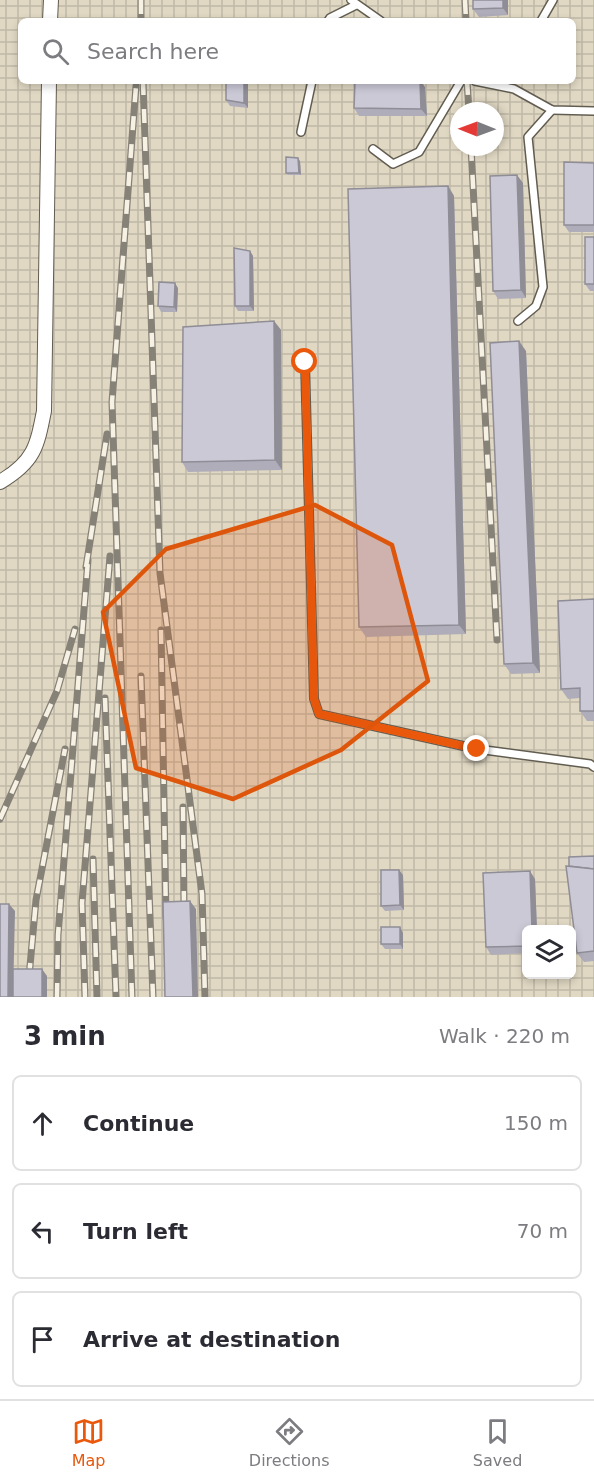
<!DOCTYPE html>
<html lang="en">
<head>
<meta charset="utf-8">
<style>
	body { margin:0; font-family:"DejaVu Sans",sans-serif; background:#f7f7f7; color:#2b2b33 }
	.controls { position:absolute; right:18px; bottom:18px; display:grid; overflow:hidden; border-radius:9px; box-shadow:0 3px 9px #0003 }
	.controls button { width:54px; height:54px; display:grid; place-items:center; padding:0; border:0; border-bottom:2px solid #e1e1e2; background:#fff; color:#2b2b33; font:30px sans-serif }
	.compass { position:absolute; left:450px; top:102px; width:54px; height:54px; border-radius:50%; background:#fff; box-shadow:0 3px 9px #0003; rotate:271deg }
	.stop { position:absolute; width:18px; height:18px; margin:-14px; border:4px solid #ea580c; border-radius:50%; background:#fff }
	.stop.end { background:#ea580c; border-color:#fff; box-shadow:0 2px 6px #0008 }
	.list { margin:0; padding:0; list-style:none }
	h2 { display:flex; justify-content:space-between; align-items:center; height:78px; margin:0; padding:0 24px; font-size:26px }
	h2 small { font-size:20px; font-weight:400; color:#7c7c81 }
	.list li { display:grid; grid-template-columns:39px 1fr auto; gap:18px; align-items:center; box-sizing:border-box; height:96px; margin:0 12px 12px; padding:0 12px; border:2px solid #e1e1e2; border-radius:9px }
	.list b { display:block; font-size:22px; white-space:nowrap }
	.list em { font-size:20px; font-style:normal; color:#7c7c81 }
	.icon { flex:none; width:33px; height:33px; fill:none; stroke:currentColor; stroke-width:2; stroke-linecap:round; stroke-linejoin:round }
	.map { position:relative; flex:none; width:594px; height:997px; overflow:hidden }
	.search { position:absolute; background:#fff; box-shadow:0 3px 9px #0003; left:18px; right:18px; top:18px; height:66px; display:flex; align-items:center; gap:15px; box-sizing:border-box; padding:0 21px; border-radius:9px; color:#7c7c81; font-size:22px }
	.sheet { height:402px; background:#fff }
	nav { display:flex; justify-content:space-around; align-items:center; box-sizing:border-box; height:84px; border-top:2px solid #e1e1e2; background:#fff; font-size:16px; color:#7c7c81 }
	nav a { display:grid; justify-items:center; gap:3px }
	nav .on { color:#ea580c }
	.map>svg:first-child { display:block }
	.industrial { fill:url(#industrial-grid); fill-rule:evenodd }
	.lines { fill:none; stroke-linecap:round; stroke-linejoin:round }
	.lane-casing { stroke:#625d51; stroke-width:10 }
	.street-casing { stroke:#625d51; stroke-width:16 }
	.lane { stroke:#fff; stroke-width:7 }
	.street { stroke:#fff; stroke-width:14 }
	.rail-casing { stroke:#868278; stroke-width:7 }
	.rail { stroke:#f6f1e3; stroke-width:4.5; stroke-dasharray:14; stroke-linecap:butt }
	.wall { fill:#afadb9 }
	.shaded-wall { fill:#8f8d96 }
	.building { fill:#ccc9d7; stroke:#8f8d96; stroke-width:1.5 }
	.route { stroke:#ea580c; stroke-width:8 }
	.marked { fill:#de560c; fill-opacity:0.2; stroke:#de560c; stroke-width:4.5; stroke-linejoin:round }
</style>
</head>
<body>
<div class="map">
<svg width="594" height="997" viewBox="0 0 594 997">
	<defs>
		<pattern id="industrial-grid" width="8" height="8" patternUnits="userSpaceOnUse" patternTransform="scale(1.5)"><rect width="8" height="8" fill="#e0d8c3"/><path d="M0 4h8M4 0v8" fill="none" stroke="#c0b9a7"/></pattern>
	</defs>
	<rect width="100%" height="100%" fill="#e9e4d5"/>
	<path class="industrial" d="M 0,0 L 594,0 L 594,997 L 0,997 ZM 21,21 L 573,21 L 573,81 L 21,81 ZM 459,111 L 495,111 L 495,147 L 459,147 ZM 526,930 L 572,930 L 572,974 L 526,974 Z"/>
	<g class="lines">
		<g class="lane-casing">
			<g id="lane">
				<polyline points="351,0 381,21"/>
				<polyline points="328,21 330,18 356,5"/>
				<polyline points="541,21 553,0"/>
				<polyline points="475,81 514,89 552,110 594,111"/>
				<polyline points="301,132 312,81"/>
				<polyline points="373,149 393,164 419,152 461,81"/>
				<polyline points="518,321 536,306 543,287 528,137 552,110"/>
				<polyline points="305,362 314,699 319,714 477,749 590,764 594,767"/>
			</g>
		</g>
		<g class="street-casing">
			<g id="street">
				<polyline points="50,21 51,0"/>
				<path d="M 0,482 C 34,462 37,447 44,411 L 49,81"/>
			</g>
		</g>
		<use href="#lane" class="lane"/>
		<use href="#street" class="street"/>
		<g class="rail-casing">
			<g id="rail">
				<polyline points="141,0 141,21"/>
				<polyline points="465,0 466,21"/>
				<polyline points="143,81 160,573 202,894 205,997"/>
				<polyline points="467,81 469,111"/>
				<polyline points="471,147 497,640"/>
				<polyline points="86,567 107,434"/>
				<polyline points="161,630 166,918"/>
				<polyline points="141,676 153,997"/>
				<polyline points="105,698 116,997"/>
				<polyline points="183,807 184,909"/>
				<polyline points="0,819 57,691 75,629"/>
				<polyline points="93,859 97,997"/>
				<polyline points="29,977 36,900 65,749"/>
				<polyline points="57,997 58,935 88,560"/>
				<polyline points="85,997 82,903 110,556"/>
				<polyline points="132,997 112,402 136,86"/>
			</g>
		</g>
		<use href="#rail" class="rail"/>
	</g>
	<g class="wall">
		<polygon points="473,0 508,0 508,15 479,17 473,9"/>
		<polygon points="226,81 248,81 248,108 230,106 226,100"/>
		<polygon points="425,87 427,116 359,116 354,108"/>
		<polygon points="300,161 301,175 288,175 286,173"/>
		<polygon points="594,163 594,232 569,232 564,225"/>
		<polygon points="523,183 526,298 498,299 493,291"/>
		<polygon points="448,186 454,196 466,634 366,637 359,627"/>
		<polygon points="594,237 594,291 590,291 585,284"/>
		<polygon points="250,251 253,256 254,311 238,311 235,306"/>
		<polygon points="178,288 177,312 161,312 158,306"/>
		<polygon points="274,321 281,330 282,470 188,472 182,462"/>
		<polygon points="526,351 540,673 511,674 504,664"/>
		<polygon points="594,599 594,721 587,721 580,711 580,698 568,699 561,689"/>
		<polygon points="594,856 594,961 584,962 577,953 569,866"/>
		<polygon points="399,870 403,875 404,910 385,911 381,906"/>
		<polygon points="535,879 537,930 526,930 526,953 491,955 486,947"/>
		<polygon points="400,927 403,933 403,949 385,949 381,944"/>
	</g>
	<g class="shaded-wall">
		<polygon points="503,0 508,0 508,15 503,8"/>
		<polygon points="244,81 248,81 248,108 244,103"/>
		<polygon points="420,81 421,81 425,87 427,116 421,109"/>
		<polygon points="298,158 300,161 301,175 299,173"/>
		<polygon points="517,175 523,183 526,298 521,290"/>
		<polygon points="448,186 454,196 466,634 459,625"/>
		<polygon points="250,251 253,256 254,311 250,306"/>
		<polygon points="175,283 178,288 177,312 174,307"/>
		<polygon points="274,321 281,330 282,470 275,460"/>
		<polygon points="519,341 526,351 540,673 533,663"/>
		<polygon points="399,870 403,875 404,910 400,905"/>
		<polygon points="530,871 535,879 537,930 532,930"/>
		<polygon points="190,901 196,909 198,997 193,997"/>
		<polygon points="9,904 15,911 13,997 8,997"/>
		<polygon points="400,927 403,933 403,949 400,944"/>
		<polygon points="42,969 47,976 47,997 42,997"/>
	</g>
	<g class="building">
		<polygon points="473,0 503,0 503,8 473,9"/>
		<polygon points="226,81 244,81 244,103 226,100"/>
		<polygon points="355,81 420,81 421,109 354,108"/>
		<polygon points="286,157 298,158 299,173 286,173"/>
		<polygon points="564,162 594,163 594,225 564,225"/>
		<polygon points="517,175 521,290 493,291 490,176"/>
		<polygon points="448,186 459,625 359,627 348,189"/>
		<rect x="585" y="237" width="9" height="47"/>
		<polygon points="234,248 250,251 250,306 235,306"/>
		<polygon points="159,282 175,283 174,307 158,306"/>
		<polygon points="274,321 275,460 182,462 183,327"/>
		<polygon points="519,341 533,663 504,664 490,343"/>
		<polygon points="594,599 594,711 580,711 580,688 561,689 558,601"/>
		<polygon points="594,856 594,869 569,866 569,857"/>
		<polygon points="566,866 594,869 594,951 577,953"/>
		<polygon points="381,870 399,870 400,905 381,906"/>
		<polygon points="530,871 532,930 526,930 526,946 486,947 483,873"/>
		<polygon points="190,901 193,997 165,997 163,902"/>
		<polygon points="0,904 9,904 8,997 0,997"/>
		<rect x="381" y="927" width="19" height="17"/>
		<rect x="13" y="969" width="29" height="28"/>
	</g>
	<g class="lines">
		<polyline class="route" points="305,362 314,699 319,714 477,749"/>
	</g>
	<path class="marked" d="M 315,505 L 392,545 L 428,681 L 341,750 L 233,799 L 136,768 L 103,612 L 166,549 Z"/>
</svg>
<div class="controls">
<button><svg class="icon" aria-label="layers" viewBox="0 0 24 24"><path d="M12 4l9 5-9 5-9-5zM3 14l9 5 9-5"/></svg></button>
</div>
<svg class="compass" viewBox="-18 -18 36 36"><path d="M0-13l5 13h-10z" fill="#e53935"/><path d="M0 13l5-13h-10z" fill="#7c7c81"/></svg>
<div class="stop" style="left:305px;top:362px"></div>
<div class="stop end" style="left:477px;top:749px"></div>
<div class="search"><svg class="icon" aria-label="search" viewBox="0 0 24 24"><circle cx="10" cy="10" r="6"/><path d="M15 15l6 6"/></svg>Search here</div>
</div>
<section class="sheet">
<h2>3 min<small>Walk · 220 m</small></h2>
<ul class="list">
<li><svg class="icon" aria-label="ahead" viewBox="0 0 24 24"><path d="M12 20V5M6 11l6-6 6 6"/></svg><div><b>Continue</b></div><em>150 m</em></li>
<li><svg class="icon" aria-label="left" viewBox="0 0 24 24"><path d="M17 20v-9H6M10 6l-5 5 5 5"/></svg><div><b>Turn left</b></div><em>70 m</em></li>
<li><svg class="icon" aria-label="arrive" viewBox="0 0 24 24"><path d="M6 21V4h12l-3 4 3 4H6"/></svg><div><b>Arrive at destination</b></div></li>
</ul>
</section>
<nav>
<a class="on"><svg class="icon" aria-label="map" viewBox="0 0 24 24"><path d="M3 6l6-2 6 2 6-2v14l-6 2-6-2-6 2zM9 4v14M15 6v14"/></svg>Map</a>
<a><svg class="icon" aria-label="directions" viewBox="0 0 24 24"><path d="M12 3l9 9-9 9-9-9zM9 14v-3h6M13 9l2 2-2 2"/></svg>Directions</a>
<a><svg class="icon" aria-label="saved" viewBox="0 0 24 24"><path d="M7 4h10v16l-5-4-5 4z"/></svg>Saved</a>
</nav>
</body>
</html>
